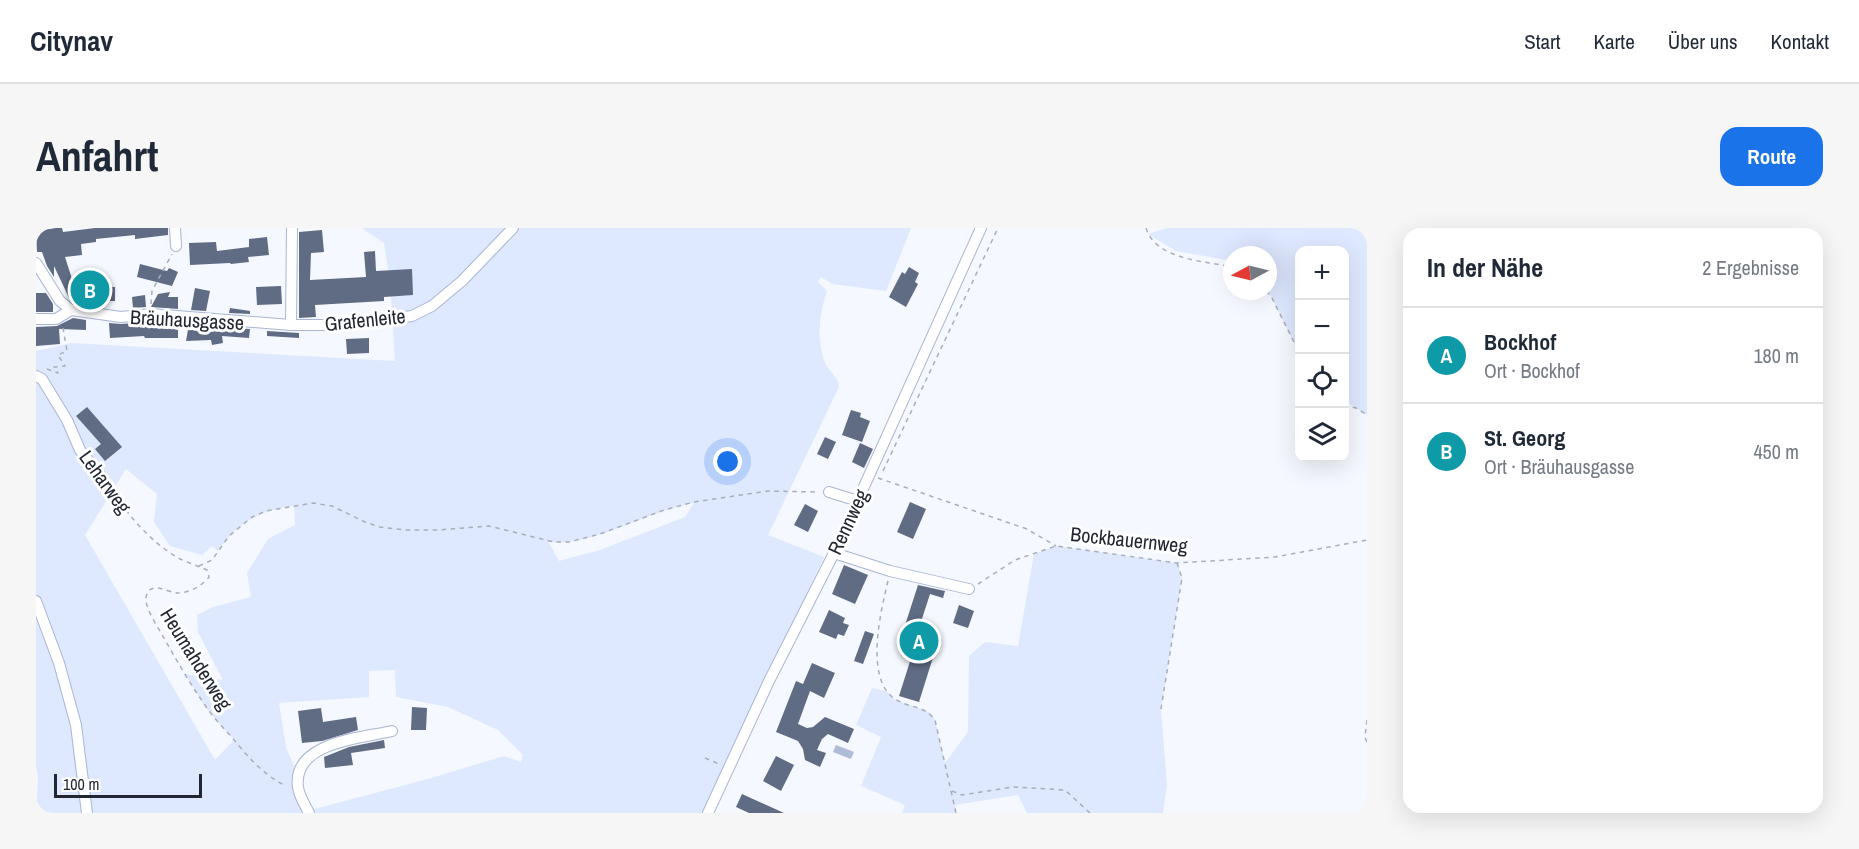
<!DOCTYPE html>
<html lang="de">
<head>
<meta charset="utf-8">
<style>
	body { margin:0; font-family:"Archivo Narrow",sans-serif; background:#f6f6f7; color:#1f2937 }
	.controls { position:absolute; right:18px; top:18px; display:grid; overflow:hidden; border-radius:12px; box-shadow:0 6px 24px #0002 }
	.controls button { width:54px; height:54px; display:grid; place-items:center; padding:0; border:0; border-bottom:2px solid #e0e1e3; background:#fff; color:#1f2937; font:30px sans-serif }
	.compass { position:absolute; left:1187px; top:18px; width:54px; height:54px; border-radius:50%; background:#fff; box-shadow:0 6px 24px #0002; rotate:263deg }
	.scale { position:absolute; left:18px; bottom:15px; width:148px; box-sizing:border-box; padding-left:6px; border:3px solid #212632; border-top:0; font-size:16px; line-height:21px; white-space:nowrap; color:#212632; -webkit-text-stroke:4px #fff; paint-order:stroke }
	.you { position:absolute; left:692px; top:234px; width:21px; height:21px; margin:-15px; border:4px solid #fff; border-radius:50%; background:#1a73e8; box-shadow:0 0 0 9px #1a73e833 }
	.badge { display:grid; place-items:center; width:39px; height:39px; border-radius:50%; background:#1a73e8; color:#fff; font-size:20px; font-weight:700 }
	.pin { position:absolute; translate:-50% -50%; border:3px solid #fff; box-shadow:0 2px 6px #0006 }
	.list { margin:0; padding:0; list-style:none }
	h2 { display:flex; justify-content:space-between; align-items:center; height:78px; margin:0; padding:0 24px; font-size:26px }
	h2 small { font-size:20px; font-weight:400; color:#747a83 }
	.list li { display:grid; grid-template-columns:39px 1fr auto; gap:18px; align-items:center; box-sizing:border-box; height:96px; padding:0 24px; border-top:2px solid #e0e1e3 }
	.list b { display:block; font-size:22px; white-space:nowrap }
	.list p { margin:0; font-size:20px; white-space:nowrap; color:#747a83 }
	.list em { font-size:20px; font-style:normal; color:#747a83 }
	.icon { flex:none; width:33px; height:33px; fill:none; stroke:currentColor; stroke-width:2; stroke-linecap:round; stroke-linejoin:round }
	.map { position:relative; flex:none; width:1331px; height:585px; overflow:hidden; border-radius:18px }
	header { display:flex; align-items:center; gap:36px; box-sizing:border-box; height:84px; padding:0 30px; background:#fff; border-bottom:2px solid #e0e1e3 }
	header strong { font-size:28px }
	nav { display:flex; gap:33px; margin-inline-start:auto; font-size:21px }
	.intro { display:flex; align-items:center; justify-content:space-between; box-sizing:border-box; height:144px; padding:0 36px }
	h1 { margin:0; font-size:42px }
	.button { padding:15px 27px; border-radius:18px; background:#1a73e8; color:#fff; font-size:21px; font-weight:700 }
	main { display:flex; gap:36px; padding:0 36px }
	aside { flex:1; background:#fff; border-radius:18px; box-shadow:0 6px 24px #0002 }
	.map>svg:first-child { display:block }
	.green { fill:#dee8ff; fill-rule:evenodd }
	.water { fill:#afbbd7 }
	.building { fill:#606b84 }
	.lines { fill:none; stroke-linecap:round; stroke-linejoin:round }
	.minor-casing { stroke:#a8b5d4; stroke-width:12 }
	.path { stroke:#aaaeb6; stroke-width:1.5; stroke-dasharray:4.5 4.5; stroke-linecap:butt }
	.minor { stroke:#fff; stroke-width:10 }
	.labels { text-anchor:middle; stroke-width:6; stroke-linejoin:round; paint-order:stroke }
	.street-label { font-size:20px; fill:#212632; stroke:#fff }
</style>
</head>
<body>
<header>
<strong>Citynav</strong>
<nav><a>Start</a><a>Karte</a><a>Über uns</a><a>Kontakt</a></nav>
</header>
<div class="intro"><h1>Anfahrt</h1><a class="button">Route</a></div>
<main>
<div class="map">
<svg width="1331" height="585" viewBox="0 0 1331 585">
	<rect width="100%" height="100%" fill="#f5f8fe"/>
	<g class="green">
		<path d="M 326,0 L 875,0 L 850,63 L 797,56 L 785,49 L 782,54 L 791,63 C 783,87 780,111 789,135 C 793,143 803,150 803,159 L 732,307 L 788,329 L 668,585 L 0,585 L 2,550 L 0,538 L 0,123 L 35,115 L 359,133 L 354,54 L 348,15 ZM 90,241 L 121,266 L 118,294 L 134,318 L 166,327 L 176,318 L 182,323 C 199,296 226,281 258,278 L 259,297 L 232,311 L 211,345 L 215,369 L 177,379 L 161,387 L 162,404 L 187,452 L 149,446 L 170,480 L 198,512 L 179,532 L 49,307 ZM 658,275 L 649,289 L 564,322 L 523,333 L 512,313 C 550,322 616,281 658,275 ZM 359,442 L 360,469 L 412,479 L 462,502 L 487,527 L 485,534 L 468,528 L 392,551 L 271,583 L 262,548 L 250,519 L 243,475 L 333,469 L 333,443 Z"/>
		<polygon points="1131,0 1331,0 1331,187 1309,173 1308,22 1264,22 1263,125 1235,68 1230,63 1232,63 1232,27 1196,27 1196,33 1140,23 1112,6"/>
		<polygon points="1020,318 1141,335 1146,350 1125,481 1131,557 1127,585 991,585 982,567 919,577 920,585 866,585 869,577 825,558 845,509 820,497 836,460 850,463 858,471 893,484 899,492 909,535 932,504 933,428 949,414 982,418 998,326"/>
	</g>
	<polygon class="water" points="800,517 818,524 815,531 797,524"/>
	<g class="building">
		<polygon points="20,0 26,0 27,4 59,0 132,0 132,7 99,11 99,7 60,11 60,14 45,16 46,27 29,29 37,54 57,44 65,59 79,59 79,73 61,73 60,65 39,75 34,72 18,38 18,49 11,38 6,24 1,24 0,3"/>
		<polygon points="286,2 288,24 275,25 274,52 330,49 328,24 339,23 340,43 376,41 377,67 348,69 348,73 279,77 280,89 263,90 263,4"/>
		<polygon points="231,9 233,27 212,29 213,34 195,36 194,35 154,37 153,15 180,14 181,23 213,19 213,11"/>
		<polygon points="104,36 131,43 133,40 142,44 136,58 101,49"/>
		<polygon points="873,39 883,45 879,54 882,56 870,79 853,69 866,44 869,46"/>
		<polygon points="245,58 246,76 221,77 220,59"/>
		<polygon points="159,60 174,63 170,83 155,82"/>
		<polygon points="134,64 132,69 142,69 142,81 115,79 122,66"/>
		<polygon points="0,65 10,65 17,76 17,84 0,84"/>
		<polygon points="109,67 110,79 97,80 96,69"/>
		<polygon points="194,80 214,83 214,86 193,85"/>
		<polygon points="37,90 50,92 50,102 23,101 24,116 0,118 0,99 21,98"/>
		<polygon points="115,94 142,96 142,110 109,110 108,108 74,110 73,95 85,96"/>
		<polygon points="153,96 168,98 167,101 183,99 214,101 213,110 186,108 187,115 176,117 175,112 150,113"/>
		<polygon points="231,103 263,105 263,110 231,108"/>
		<polygon points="333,110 333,125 311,126 310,111"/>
		<polygon points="51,179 86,219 69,233 59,221 65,216 40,188"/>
		<polygon points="815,182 825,185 824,189 834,193 826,214 806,207"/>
		<polygon points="789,209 800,214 792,231 781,226"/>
		<polygon points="824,215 837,221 828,240 816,234"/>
		<polygon points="874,274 890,281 877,311 861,304"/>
		<polygon points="769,276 782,283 772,304 758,297"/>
		<polygon points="808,337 832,347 819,376 796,366"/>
		<polygon points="882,357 909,363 907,370 894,366 883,400 904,407 883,474 863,468 877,424 862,419"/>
		<polygon points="923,377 938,383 932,400 917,395"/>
		<polygon points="793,382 809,390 807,395 813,397 808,408 802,406 800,411 783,404"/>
		<polygon points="829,403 838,406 827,436 818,433"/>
		<polygon points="776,435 799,445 788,470 774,463 762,496 771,500 777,499 789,489 818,501 812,515 792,506 786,511 781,522 790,525 784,539 769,532 767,521 762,513 740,504 760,453 767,456"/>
		<polygon points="376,479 391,480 390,502 375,502"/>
		<polygon points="285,480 287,494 320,489 322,502 286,513 266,515 262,483"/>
		<polygon points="348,512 349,520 315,525 317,537 289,540 288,529 313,519"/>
		<polygon points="740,528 758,537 745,563 727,553"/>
		<polygon points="706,566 748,585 713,585 700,579"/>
	</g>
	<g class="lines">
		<g class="minor-casing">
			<g id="minor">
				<polyline points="139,0 140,18"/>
				<polyline points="0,35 24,73 35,82 85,89 115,86 255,97 302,97 376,88 396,78 426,53 477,0"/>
				<polyline points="0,91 20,91 35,82"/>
				<polyline points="255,97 256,0"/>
				<polyline points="0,148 6,151 31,192 44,222 68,252"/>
				<polyline points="793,264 822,273"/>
				<polyline points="798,325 854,343 933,361"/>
				<polyline points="0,373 23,435 40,497 51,585"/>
				<path d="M 273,585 C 269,577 263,568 262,559 C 256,514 326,510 356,503"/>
				<polyline points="672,585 733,453 798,325 945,0"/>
			</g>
		</g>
		<g class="path">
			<path d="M 1110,0 C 1120,32 1169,33 1196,39"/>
			<polyline points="1230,63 1235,68 1264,126"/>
			<polyline points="115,76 116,63 136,26"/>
			<polyline points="11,141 22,145 18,139 29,138 22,127 31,123 27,100"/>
			<polyline points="1308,177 1320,180 1331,187"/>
			<polyline points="847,243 962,0"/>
			<polyline points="842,250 991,301 1020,318"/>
			<path d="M 74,260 C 93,288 114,314 144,331 C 153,335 162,338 171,342 L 173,349 C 166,358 153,365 141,365 C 131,364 114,352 110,369 C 108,379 123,401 128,410 C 141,433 154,456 169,477 C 177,490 189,501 199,513 C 213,530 229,548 250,558"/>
			<polyline points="163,338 176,332 193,308 216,289 230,283 277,275 296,278 329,294 344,299 369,302 402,302 453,298 518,314 533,314 564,306 628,282 658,274 732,263 782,264"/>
			<path d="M 852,353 C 845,382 828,451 859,471 C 874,481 887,476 899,492 L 920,585"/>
			<polyline points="942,356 979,332 1020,318 1141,335 1239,329 1331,312"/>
			<polyline points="1125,481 1146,350 1141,335"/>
			<polyline points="1331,492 1329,509 1331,515"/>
			<polyline points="669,530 683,536"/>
			<polyline points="916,563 926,567 977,559 1029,562 1054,585"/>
		</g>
		<use href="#minor" class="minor"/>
	</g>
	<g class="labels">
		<g class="street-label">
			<text transform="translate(151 92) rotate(3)" y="7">Bräuhausgasse</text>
			<text transform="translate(329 92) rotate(-6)" y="7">Grafenleite</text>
			<text transform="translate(69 254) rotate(54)" y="7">Leharweg</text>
			<text transform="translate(812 294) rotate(-65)" y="7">Rennweg</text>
			<text transform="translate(1093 312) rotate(6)" y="7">Bockbauernweg</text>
			<text transform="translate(160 431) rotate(58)" y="7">Heumahderweg</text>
		</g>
	</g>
</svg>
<div class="controls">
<button>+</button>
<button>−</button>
<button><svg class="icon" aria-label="locate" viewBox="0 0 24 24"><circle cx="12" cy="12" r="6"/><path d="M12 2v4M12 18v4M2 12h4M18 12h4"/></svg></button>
<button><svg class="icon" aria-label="layers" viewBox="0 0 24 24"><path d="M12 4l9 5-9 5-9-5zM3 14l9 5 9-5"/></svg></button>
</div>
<svg class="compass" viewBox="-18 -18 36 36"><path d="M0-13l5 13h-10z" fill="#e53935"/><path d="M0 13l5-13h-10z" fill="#747a83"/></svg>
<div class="scale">100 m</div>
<div class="you"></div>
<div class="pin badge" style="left:883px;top:413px;background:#0f9aa8">A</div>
<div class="pin badge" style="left:54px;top:62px;background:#0f9aa8">B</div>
</div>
<aside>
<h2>In der Nähe<small>2 Ergebnisse</small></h2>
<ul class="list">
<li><span class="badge" style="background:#0f9aa8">A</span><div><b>Bockhof</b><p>Ort · Bockhof</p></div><em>180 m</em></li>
<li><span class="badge" style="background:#0f9aa8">B</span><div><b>St. Georg</b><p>Ort · Bräuhausgasse</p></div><em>450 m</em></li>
</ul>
</aside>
</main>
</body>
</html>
